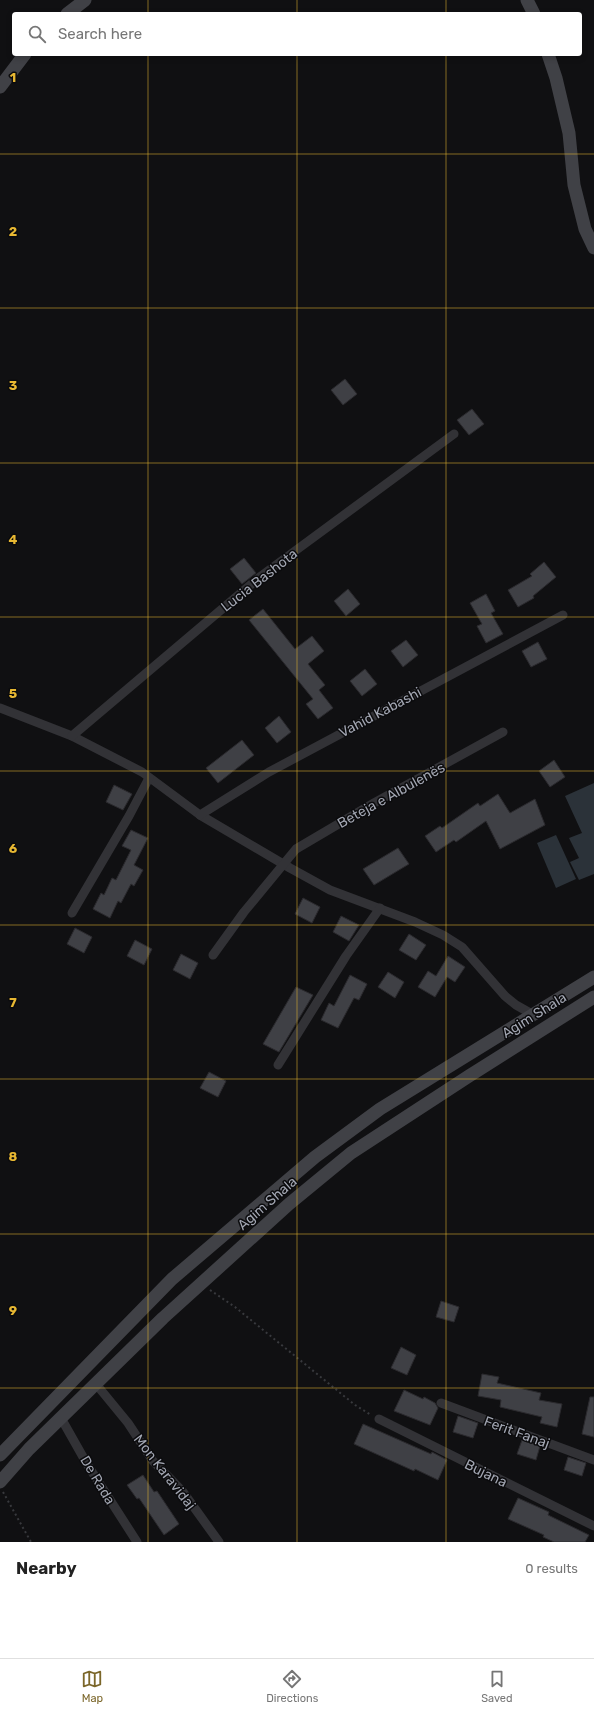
<!DOCTYPE html>
<html lang="en">
<head>
<meta charset="utf-8">
<style>
	body { margin:0; font-family:Rubik,sans-serif; background:#f6f6f6; color:#222 }
	.list { margin:0; padding:0; list-style:none }
	h2 { display:flex; justify-content:space-between; align-items:center; height:52px; margin:0; padding:0 16px; font-size:17px }
	h2 small { font-size:13px; font-weight:400; color:#767676 }
	.icon { flex:none; width:22px; height:22px; fill:none; stroke:currentColor; stroke-width:2; stroke-linecap:round; stroke-linejoin:round }
	.map { position:relative; flex:none; width:594px; height:1542px; overflow:hidden }
	.search { position:absolute; background:#fff; box-shadow:0 2px 6px #0003; left:12px; right:12px; top:12px; height:44px; display:flex; align-items:center; gap:10px; box-sizing:border-box; padding:0 14px; border-radius:4px; color:#767676; font-size:15px }
	.sheet { height:116px; background:#fff }
	nav { display:flex; justify-content:space-around; align-items:center; box-sizing:border-box; height:56px; border-top:1px solid #e0e0e0; background:#fff; font-size:11px; color:#767676 }
	nav a { display:grid; justify-items:center; gap:2px }
	nav .on { color:#7b6629 }
	.map>svg:first-child { display:block }
	.water { fill:#2b3239 }
	.building { fill:#3f4045; stroke:#2b2a2e }
	.lines { fill:none; stroke-linecap:round; stroke-linejoin:round }
	.path { stroke:#38393d; stroke-width:2; stroke-dasharray:2 3; stroke-linecap:butt }
	.street { stroke:#323236; stroke-width:9 }
	.secondary { stroke:#404146; stroke-width:13 }
	.grid { fill:none; stroke:#e8b832; stroke-width:1; stroke-opacity:0.55 }
	.labels { text-anchor:middle; stroke-width:3; stroke-linejoin:round; paint-order:stroke }
	.street-label { font-size:14px; fill:#a2a6b2; stroke:#0b0b0d }
	.grid-label { font-size:13px; text-anchor:middle; font-weight:bold; fill:#e8b832; stroke:#0b0b0d; stroke-width:3; stroke-linejoin:round; paint-order:stroke }
</style>
</head>
<body>
<div class="map">
<svg width="594" height="1542" viewBox="0 0 594 1542">
	<rect width="100%" height="100%" fill="#101012"/>
	<g class="water">
		<polygon points="594,783 594,874 579,880 570,862 579,858 569,838 582,833 565,796"/>
		<polygon points="556,835 576,879 556,888 537,843"/>
	</g>
	<g class="building">
		<polygon points="345,379 357,394 343,405 331,390"/>
		<polygon points="472,409 484,424 469,435 457,420"/>
		<polygon points="244,558 256,573 242,584 230,569"/>
		<polygon points="544,562 556,577 533,596 534,598 518,607 508,590 532,576 530,574"/>
		<polygon points="348,589 360,604 346,616 334,601"/>
		<polygon points="486,594 495,611 491,613 503,634 486,643 477,626 482,624 470,603"/>
		<polygon points="263,609 295,649 312,636 324,651 308,664 325,685 319,690 333,708 318,719 306,704 313,699 249,620"/>
		<polygon points="406,640 418,655 403,667 391,651"/>
		<polygon points="538,642 547,659 531,667 522,651"/>
		<polygon points="365,669 377,684 362,696 350,681"/>
		<polygon points="279,716 291,732 277,743 265,728"/>
		<polygon points="242,740 254,755 218,783 206,768"/>
		<polygon points="554,760 565,777 550,787 539,771"/>
		<polygon points="114,785 132,794 123,810 106,802"/>
		<polygon points="498,794 510,813 535,799 545,825 500,849 486,821 456,842 454,840 436,852 425,836 440,826 442,828 478,803 480,806"/>
		<polygon points="131,830 148,838 134,865 143,870 134,886 131,884 121,903 118,901 110,918 93,909 101,893 104,895 112,878 116,880 131,850 122,846"/>
		<polygon points="398,848 409,864 374,885 363,869"/>
		<polygon points="303,898 320,907 312,923 295,914"/>
		<polygon points="341,916 359,925 349,941 333,932"/>
		<polygon points="75,928 92,937 84,953 67,944"/>
		<polygon points="409,934 426,945 416,960 399,950"/>
		<polygon points="135,940 152,949 144,965 127,956"/>
		<polygon points="181,954 198,963 190,979 173,970"/>
		<polygon points="448,956 465,967 455,982 447,977 435,997 418,987 428,971 436,976"/>
		<polygon points="388,972 404,982 395,998 378,987"/>
		<polygon points="350,975 367,984 359,1000 354,998 338,1028 321,1020 329,1003 334,1006"/>
		<polygon points="296,987 313,995 279,1052 263,1044"/>
		<polygon points="209,1072 226,1081 218,1097 200,1088"/>
		<polygon points="441,1301 459,1307 454,1322 436,1317"/>
		<polygon points="401,1347 416,1355 407,1375 391,1368"/>
		<polygon points="482,1374 499,1377 497,1383 541,1393 539,1400 562,1404 557,1427 540,1423 542,1417 500,1407 501,1400 478,1396"/>
		<polygon points="404,1390 423,1399 424,1397 435,1403 438,1408 430,1425 394,1411"/>
		<polygon points="590,1397 594,1397 594,1437 582,1434"/>
		<polygon points="458,1416 478,1423 473,1438 453,1432"/>
		<polygon points="363,1424 431,1454 432,1452 447,1460 438,1480 415,1469 414,1471 354,1444"/>
		<polygon points="522,1440 540,1446 536,1460 517,1454"/>
		<polygon points="568,1457 586,1463 582,1476 564,1470"/>
		<polygon points="143,1475 154,1492 157,1491 179,1524 164,1535 139,1498 137,1499 127,1485"/>
		<polygon points="518,1498 549,1512 548,1515 589,1535 585,1542 554,1542 543,1537 544,1535 508,1519"/>
	</g>
	<g class="lines">
		<g class="path">
			<polyline points="210,1290 235,1307 355,1405 371,1415"/>
			<polyline points="3,1492 31,1542"/>
		</g>
		<g class="street">
			<polyline points="0,708 72,736 142,772 200,815 290,868 330,890 415,922 443,935 462,947 505,996 516,1005 532,1014"/>
			<polyline points="72,736 261,576 454,434"/>
			<polyline points="200,815 269,772 563,615"/>
			<polyline points="72,913 129,816 149,778"/>
			<polyline points="213,955 244,912 296,849 374,803 503,732"/>
			<polyline points="278,1065 346,956 380,908"/>
			<polyline points="96,1384 128,1423 153,1461 183,1492 219,1542"/>
			<polyline points="441,1403 594,1460"/>
			<polyline points="61,1418 87,1464 137,1542"/>
			<polyline points="379,1419 594,1526"/>
		</g>
		<g class="secondary">
			<polyline points="527,0 534,14"/>
			<polyline points="67,14 85,0"/>
			<polyline points="548,54 556,78 569,133 574,185 585,229 594,248"/>
			<polyline points="0,87 25,54"/>
			<polyline points="0,1455 172,1279 315,1157 380,1109 594,977"/>
			<polyline points="0,1482 29,1449 163,1318 289,1204 351,1153 469,1076 594,997"/>
		</g>
	</g>
	<path class="grid" d="M 148,0 L 148,14M 297,0 L 297,14M 446,0 L 446,14M 148,54 L 148,1542M 297,54 L 297,1542M 446,54 L 446,1542M 0,154 L 594,154M 0,308 L 594,308M 0,463 L 594,463M 0,617 L 594,617M 0,771 L 594,771M 0,925 L 594,925M 0,1079 L 594,1079M 0,1234 L 594,1234M 0,1388 L 594,1388"/>
	<g class="labels">
		<g class="street-label">
			<text transform="translate(259 580) rotate(-38)" y="5">Lucia Bashota</text>
			<text transform="translate(380 712) rotate(-28)" y="5">Vahid Kabashi</text>
			<text transform="translate(391 795) rotate(-29)" y="5">Beteja e Albulenës</text>
			<text transform="translate(534 1015) rotate(-32)" y="5">Agim Shala</text>
			<text transform="translate(267 1203) rotate(-41)" y="5">Agim Shala</text>
			<text transform="translate(517 1432) rotate(20)" y="5">Ferit Fanaj</text>
			<text transform="translate(165 1472) rotate(52)" y="5">Mon Karavidaj</text>
			<text transform="translate(486 1473) rotate(26)" y="5">Bujana</text>
			<text transform="translate(98 1480) rotate(59)" y="5">De Rada</text>
		</g>
	</g>
	<g class="grid-label">
		<text x="13" y="82">1</text>
		<text x="13" y="236">2</text>
		<text x="13" y="390">3</text>
		<text x="13" y="544">4</text>
		<text x="13" y="698">5</text>
		<text x="13" y="853">6</text>
		<text x="13" y="1007">7</text>
		<text x="13" y="1161">8</text>
		<text x="13" y="1315">9</text>
	</g>
</svg>
<div class="search"><svg class="icon" aria-label="search" viewBox="0 0 24 24"><circle cx="10" cy="10" r="6"/><path d="M15 15l6 6"/></svg>Search here</div>
</div>
<section class="sheet">
<h2>Nearby<small>0 results</small></h2>
<ul class="list">
</ul>
</section>
<nav>
<a class="on"><svg class="icon" aria-label="map" viewBox="0 0 24 24"><path d="M3 6l6-2 6 2 6-2v14l-6 2-6-2-6 2zM9 4v14M15 6v14"/></svg>Map</a>
<a><svg class="icon" aria-label="directions" viewBox="0 0 24 24"><path d="M12 3l9 9-9 9-9-9zM9 14v-3h6M13 9l2 2-2 2"/></svg>Directions</a>
<a><svg class="icon" aria-label="saved" viewBox="0 0 24 24"><path d="M7 4h10v16l-5-4-5 4z"/></svg>Saved</a>
</nav>
</body>
</html>
